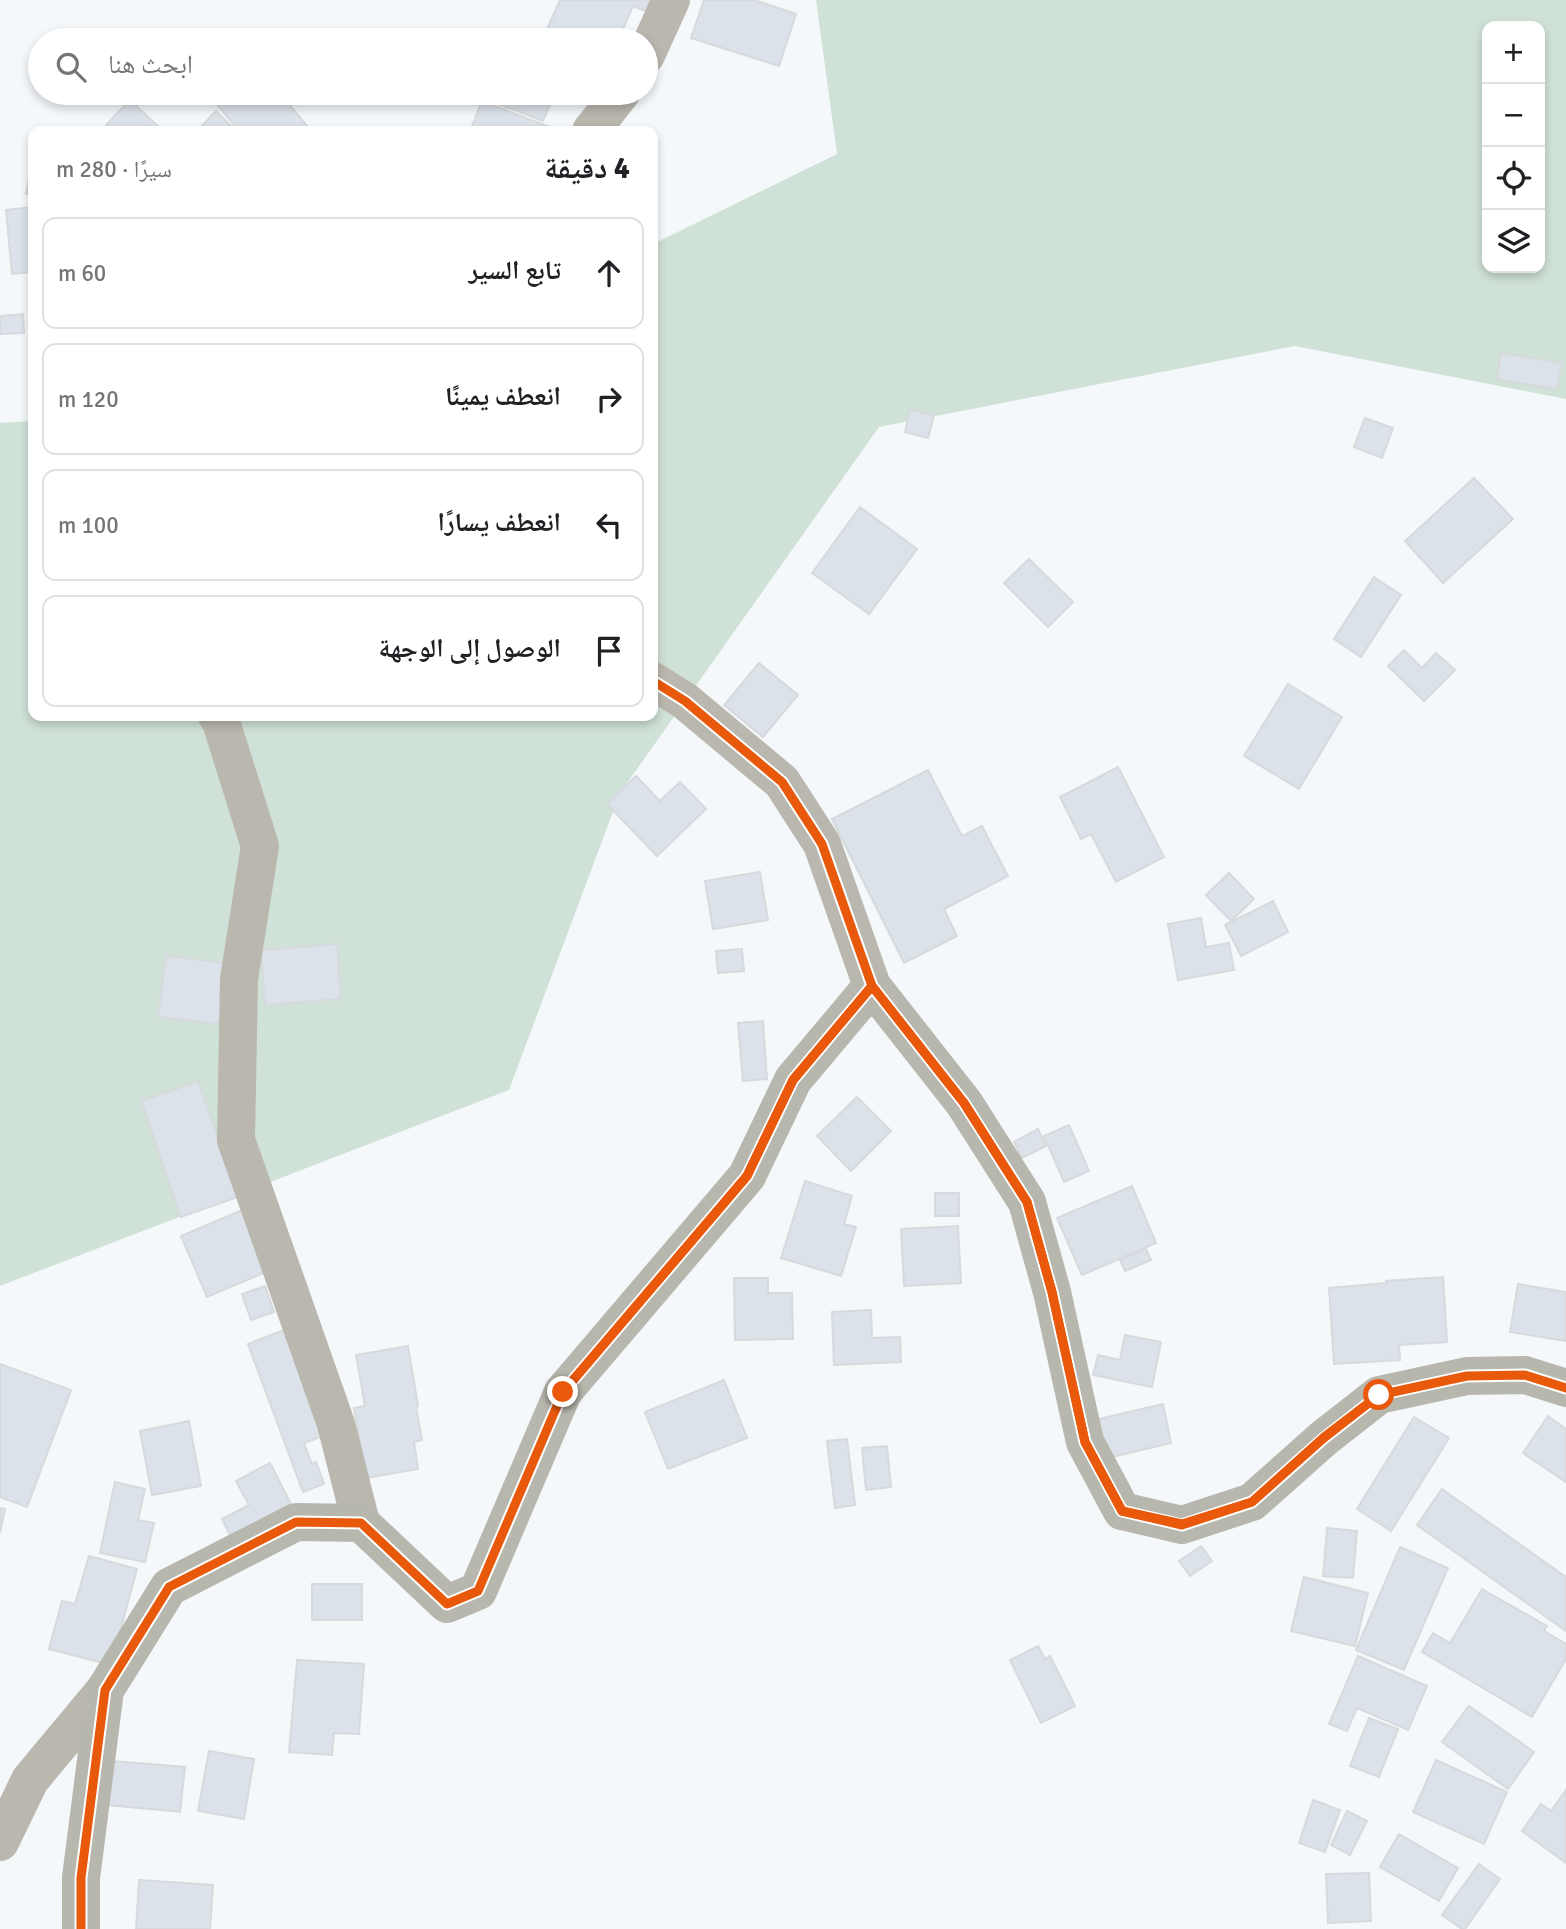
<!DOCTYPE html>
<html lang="ar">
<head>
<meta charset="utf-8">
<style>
	body { margin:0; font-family:Signika,"Noto Naskh Arabic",sans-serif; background:#f2f2f2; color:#202124; direction:rtl }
	.controls { position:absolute; right:21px; top:21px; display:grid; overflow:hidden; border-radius:14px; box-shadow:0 4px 10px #0003 }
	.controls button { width:63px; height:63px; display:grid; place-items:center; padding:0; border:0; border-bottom:2px solid #e0e0e0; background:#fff; color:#202124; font:35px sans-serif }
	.stop { position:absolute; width:21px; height:21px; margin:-16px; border:5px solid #ea580c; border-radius:50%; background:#fff }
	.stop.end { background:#ea580c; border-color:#fff; box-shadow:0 2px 7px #0008 }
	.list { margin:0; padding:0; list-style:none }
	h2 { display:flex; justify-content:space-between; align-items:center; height:91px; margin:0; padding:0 28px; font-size:30px }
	h2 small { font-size:23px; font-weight:400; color:#757577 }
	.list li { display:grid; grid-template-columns:46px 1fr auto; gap:21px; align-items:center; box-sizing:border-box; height:112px; margin:0 14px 14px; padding:0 14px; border:2px solid #e0e0e0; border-radius:14px }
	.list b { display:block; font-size:26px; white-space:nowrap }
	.list em { font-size:23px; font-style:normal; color:#757577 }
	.icon { flex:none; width:38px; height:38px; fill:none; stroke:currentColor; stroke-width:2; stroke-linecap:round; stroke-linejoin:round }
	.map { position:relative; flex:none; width:1566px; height:1929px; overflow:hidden; direction:ltr }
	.search { position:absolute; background:#fff; box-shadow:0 4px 10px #0003; left:28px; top:28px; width:630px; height:77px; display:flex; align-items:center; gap:18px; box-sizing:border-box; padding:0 24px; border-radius:38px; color:#757577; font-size:26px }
	.panel { position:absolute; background:#fff; box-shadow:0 4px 10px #0003; left:28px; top:126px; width:630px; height:595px; border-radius:14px; direction:rtl }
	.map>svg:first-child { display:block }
	.green { fill:#d0e1d7; fill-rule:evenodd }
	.building { fill:#dbe2e9; stroke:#d7d9dc; stroke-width:2 }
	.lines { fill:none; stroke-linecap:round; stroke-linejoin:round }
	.street { stroke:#b9b7ae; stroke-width:38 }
	.secondary { stroke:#b7b7ad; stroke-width:38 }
	.cycleway-casing { stroke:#fff; stroke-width:13 }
	.cycleway { stroke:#e8590c; stroke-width:9 }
	.route { stroke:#ea580c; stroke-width:9 }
</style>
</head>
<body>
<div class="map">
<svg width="1566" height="1929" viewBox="0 0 1566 1929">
	<rect width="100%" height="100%" fill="#f5f8fb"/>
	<path class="green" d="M 816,0 L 1566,0 L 1566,399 L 1295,346 L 879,427 L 620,793 L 509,1090 L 0,1286 L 0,423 L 33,421 L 33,716 L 653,716 L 653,244 L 837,154 ZM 1487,26 L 1540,26 L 1540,268 L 1487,268 Z"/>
	<g class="building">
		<polygon points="560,0 650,0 645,11 633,6 618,40 542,40"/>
		<polygon points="704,0 754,0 796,14 779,66 691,38"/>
		<polygon points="225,93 280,93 308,127 302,131 239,131 214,101"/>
		<polygon points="495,93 555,93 543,121 491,101"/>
		<polygon points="130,100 163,131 112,131 106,125"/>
		<polygon points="482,101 555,129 554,131 470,131"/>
		<polygon points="216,111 232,127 228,131 197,131"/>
		<polygon points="31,167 33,168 33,195 26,194"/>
		<polygon points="33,207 33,272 12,274 6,210"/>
		<polygon points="23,314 24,333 0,334 0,316"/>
		<polygon points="1501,353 1562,363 1557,389 1497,379"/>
		<polygon points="910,410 934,415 928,438 905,432"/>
		<polygon points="1365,418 1393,428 1382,458 1354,447"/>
		<polygon points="1474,478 1513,519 1443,583 1405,541"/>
		<polygon points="860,507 917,549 869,614 812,573"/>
		<polygon points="1029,559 1073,602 1048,627 1004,583"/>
		<polygon points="1374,577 1401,595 1361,657 1334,639"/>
		<polygon points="1404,650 1422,668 1436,653 1455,670 1424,701 1388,666"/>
		<polygon points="759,663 798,695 763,737 724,705"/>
		<polygon points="1288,684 1342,717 1299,789 1244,756"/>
		<polygon points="1118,767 1164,857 1116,882 1091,834 1081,839 1060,797"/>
		<polygon points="928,770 962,836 982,826 1008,876 944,909 957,936 904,963 832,819"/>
		<polygon points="636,776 660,801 680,782 706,809 657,856 607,804"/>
		<polygon points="760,872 768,920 713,929 705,881"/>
		<polygon points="1229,873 1254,899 1231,921 1206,895"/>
		<polygon points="1273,901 1288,932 1241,956 1225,925"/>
		<polygon points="1201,918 1206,947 1229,943 1234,970 1178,980 1168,924"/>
		<polygon points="337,944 341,999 265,1005 261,950"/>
		<polygon points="742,949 744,971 718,973 716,951"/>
		<polygon points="166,956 226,963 219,1024 158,1017"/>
		<polygon points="763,1021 767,1079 743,1081 738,1023"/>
		<polygon points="198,1081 238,1197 181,1217 141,1101"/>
		<polygon points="857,1097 891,1131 851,1171 817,1136"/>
		<polygon points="1069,1125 1089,1171 1064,1182 1044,1136"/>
		<polygon points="1038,1129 1046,1146 1022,1158 1014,1142"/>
		<polygon points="805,1181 852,1196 844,1224 856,1227 841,1276 781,1258"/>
		<polygon points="1132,1186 1156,1243 1082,1275 1057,1218"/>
		<rect x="935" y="1193" width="24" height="23"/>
		<polygon points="242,1210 268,1271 207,1297 181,1236"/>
		<polygon points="958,1226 961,1283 904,1286 901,1229"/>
		<polygon points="1146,1249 1151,1260 1125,1271 1120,1260"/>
		<polygon points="1443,1277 1447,1342 1399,1345 1400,1360 1334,1364 1329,1288 1387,1283 1386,1281"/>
		<polygon points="734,1278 768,1278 768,1293 792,1293 793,1339 735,1340"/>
		<polygon points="1518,1284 1566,1292 1566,1341 1510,1332"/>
		<polygon points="265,1286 274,1312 251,1320 242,1294"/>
		<polygon points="871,1310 872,1338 900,1337 901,1362 834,1365 832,1312"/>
		<polygon points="297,1325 337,1431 304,1443 312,1464 316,1462 324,1484 303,1492 248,1344"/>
		<polygon points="1125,1335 1161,1342 1152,1387 1093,1375 1098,1355 1120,1360"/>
		<polygon points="408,1346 418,1406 416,1407 422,1440 414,1442 418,1469 366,1478 354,1408 365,1406 356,1355"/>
		<polygon points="0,1364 71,1390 27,1507 0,1497"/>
		<polygon points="724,1380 747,1438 668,1469 645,1412"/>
		<polygon points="1163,1404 1171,1443 1108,1458 1099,1419"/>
		<polygon points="1548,1416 1566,1429 1566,1482 1523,1453"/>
		<polygon points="1414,1417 1449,1438 1391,1531 1357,1509"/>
		<polygon points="189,1421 201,1486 152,1495 140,1431"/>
		<polygon points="847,1439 855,1505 835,1508 827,1441"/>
		<polygon points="887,1446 891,1487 866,1490 862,1448"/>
		<polygon points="270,1463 292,1506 231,1537 222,1519 249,1505 236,1481"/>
		<polygon points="115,1482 145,1489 138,1520 154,1523 145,1562 100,1553"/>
		<polygon points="1442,1489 1566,1577 1566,1631 1417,1525"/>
		<polygon points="0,1508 5,1509 0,1533"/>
		<polygon points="1327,1528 1357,1531 1353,1578 1323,1576"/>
		<polygon points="1201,1546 1212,1561 1190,1576 1179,1561"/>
		<polygon points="1400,1547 1448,1568 1404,1670 1356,1650"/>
		<polygon points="89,1556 137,1569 111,1665 49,1649 62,1601 75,1604"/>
		<polygon points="1304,1577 1368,1593 1355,1646 1291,1631"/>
		<rect x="312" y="1584" width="50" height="36"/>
		<polygon points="1482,1589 1547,1626 1544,1631 1566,1644 1566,1659 1532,1717 1422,1652 1433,1633 1450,1643"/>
		<polygon points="1038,1646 1045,1659 1050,1656 1075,1706 1041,1723 1010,1660"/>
		<polygon points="1358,1656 1427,1686 1408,1730 1357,1708 1347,1731 1329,1724"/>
		<polygon points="297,1660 364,1664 359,1734 334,1733 332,1755 289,1752"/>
		<polygon points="1469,1706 1534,1752 1508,1789 1442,1742"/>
		<polygon points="1369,1718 1398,1729 1379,1777 1350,1766"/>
		<polygon points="209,1751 254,1759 244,1819 198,1811"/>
		<polygon points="1436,1760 1507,1792 1484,1844 1413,1812"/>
		<polygon points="112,1761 185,1767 180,1812 108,1805"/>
		<polygon points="1566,1790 1566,1863 1522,1831 1541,1804 1551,1811"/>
		<polygon points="1313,1800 1340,1810 1325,1852 1299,1843"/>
		<polygon points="1347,1811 1367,1821 1350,1855 1331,1845"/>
		<polygon points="1399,1834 1458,1868 1439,1901 1380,1867"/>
		<polygon points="1479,1864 1500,1879 1465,1929 1462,1929 1442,1915"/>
		<polygon points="1369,1873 1371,1921 1328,1923 1326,1874"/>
		<polygon points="139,1880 213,1885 210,1929 136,1929"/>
	</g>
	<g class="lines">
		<g class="street">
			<polyline points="646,55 671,0"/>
			<polyline points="591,131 621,93"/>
			<polyline points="653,681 685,701 782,782 822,844 872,986"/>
			<polyline points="217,716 221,722 260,846 239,979 236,1140 336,1424 361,1523"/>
			<polyline points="0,1842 30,1780 105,1690"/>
		</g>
		<polyline class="secondary" points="81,1929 81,1878 105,1690 169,1587 296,1522 361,1523 447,1604 478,1591 563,1392 747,1176 793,1080 872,986 964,1103 1027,1202 1052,1292 1085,1442 1122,1511 1182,1525 1252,1502 1324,1438 1379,1395 1467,1376 1525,1375 1566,1388"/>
		<g class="cycleway-casing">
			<g id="cycleway">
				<polyline points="653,681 685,701 782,782 822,844 872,986 964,1103 1027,1202 1052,1292 1085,1442 1122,1511 1182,1525 1252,1502 1324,1438 1379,1395 1467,1376 1525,1375 1566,1388"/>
				<polyline points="81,1929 81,1878 105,1690 169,1587 296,1522 361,1523 447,1604 478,1591 563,1392 747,1176 793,1080 872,986"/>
			</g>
		</g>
		<use href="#cycleway" class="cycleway"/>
	</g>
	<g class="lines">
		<polyline class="route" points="563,1392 747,1176 793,1080 872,986 964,1103 1027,1202 1052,1292 1085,1442 1122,1511 1182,1524 1252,1502 1324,1437 1379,1395"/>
	</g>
</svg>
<div class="controls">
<button>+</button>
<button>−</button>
<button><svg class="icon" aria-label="locate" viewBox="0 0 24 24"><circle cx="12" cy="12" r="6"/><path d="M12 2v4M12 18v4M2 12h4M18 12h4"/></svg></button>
<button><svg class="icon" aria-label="layers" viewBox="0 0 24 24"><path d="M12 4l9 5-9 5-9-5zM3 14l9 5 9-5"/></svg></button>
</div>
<div class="stop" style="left:1379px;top:1395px"></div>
<div class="stop end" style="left:563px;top:1392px"></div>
<div class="search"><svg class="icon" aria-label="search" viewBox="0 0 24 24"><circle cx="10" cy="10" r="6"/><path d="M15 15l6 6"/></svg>ابحث هنا</div>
<section class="panel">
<h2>4 دقيقة<small>سيرًا · 280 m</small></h2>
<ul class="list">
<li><svg class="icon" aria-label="ahead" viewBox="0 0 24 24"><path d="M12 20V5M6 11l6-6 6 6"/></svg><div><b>تابع السير</b></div><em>60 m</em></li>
<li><svg class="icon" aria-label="right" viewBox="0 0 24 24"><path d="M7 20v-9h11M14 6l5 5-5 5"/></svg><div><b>انعطف يمينًا</b></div><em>120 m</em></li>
<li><svg class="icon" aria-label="left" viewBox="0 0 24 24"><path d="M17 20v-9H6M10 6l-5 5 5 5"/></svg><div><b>انعطف يسارًا</b></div><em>100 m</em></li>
<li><svg class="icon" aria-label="arrive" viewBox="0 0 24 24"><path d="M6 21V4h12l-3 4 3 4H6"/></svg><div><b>الوصول إلى الوجهة</b></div></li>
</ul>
</section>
</div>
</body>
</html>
